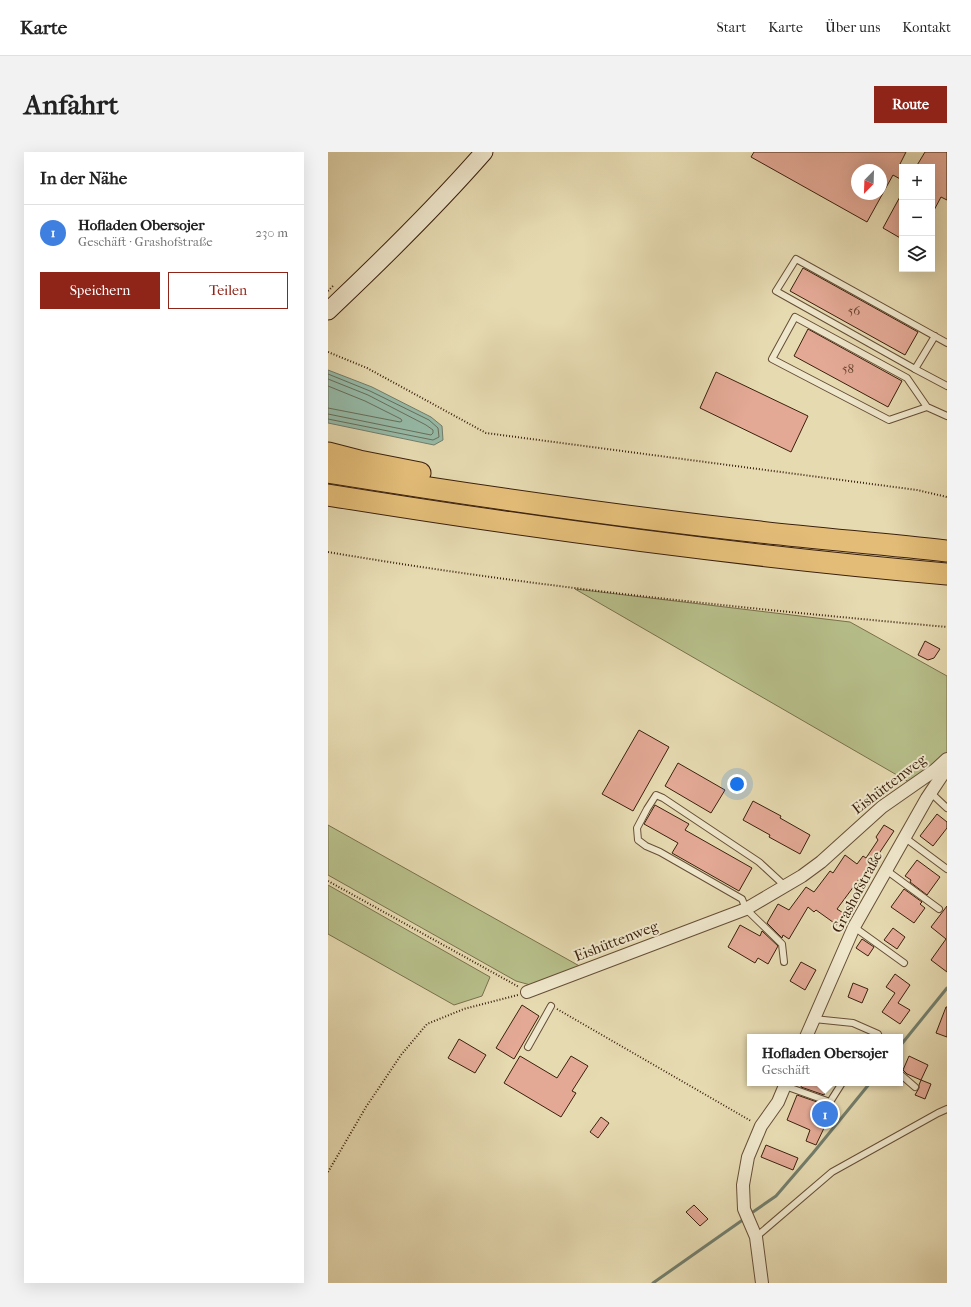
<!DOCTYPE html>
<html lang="de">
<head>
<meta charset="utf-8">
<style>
	body { margin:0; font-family:"IM FELL French Canon",serif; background:#f2f2f2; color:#222 }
	.controls { position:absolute; right:12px; top:12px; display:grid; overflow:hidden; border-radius:0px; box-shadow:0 4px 16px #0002 }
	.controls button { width:36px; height:36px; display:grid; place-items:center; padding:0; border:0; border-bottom:1px solid #e0e0e0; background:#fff; color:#222; font:20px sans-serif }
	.compass { position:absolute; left:523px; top:12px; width:36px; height:36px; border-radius:50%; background:#fff; box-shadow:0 4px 16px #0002; rotate:203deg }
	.you { position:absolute; left:409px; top:632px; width:14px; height:14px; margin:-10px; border:3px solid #fff; border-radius:50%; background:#1a73e8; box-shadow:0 0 0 6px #1a73e833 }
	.badge { display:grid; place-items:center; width:26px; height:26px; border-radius:50%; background:#8f2418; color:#fff; font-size:13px; font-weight:700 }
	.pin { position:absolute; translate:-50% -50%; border:2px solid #fff; box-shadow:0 1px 4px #0006 }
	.popup { position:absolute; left:419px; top:882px; width:156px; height:52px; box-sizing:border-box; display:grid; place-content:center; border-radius:0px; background:#fff; filter:drop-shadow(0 1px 3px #0005); font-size:13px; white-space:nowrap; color:#767676 }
	.popup b { font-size:15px; color:#222 }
	.popup::after { content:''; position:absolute; left:50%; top:100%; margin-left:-8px; border:8px solid transparent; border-top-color:#fff }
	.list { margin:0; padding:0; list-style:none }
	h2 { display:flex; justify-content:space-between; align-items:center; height:52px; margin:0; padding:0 16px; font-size:17px }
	h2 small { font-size:13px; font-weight:400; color:#767676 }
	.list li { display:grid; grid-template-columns:26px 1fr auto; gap:12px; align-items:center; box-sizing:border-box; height:56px; padding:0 16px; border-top:1px solid #e0e0e0 }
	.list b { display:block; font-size:15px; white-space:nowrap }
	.list p { margin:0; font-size:13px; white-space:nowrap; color:#767676 }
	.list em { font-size:13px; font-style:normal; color:#767676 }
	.actions { display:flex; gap:8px; padding:12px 16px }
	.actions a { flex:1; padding:9px 0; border:1px solid #8f2418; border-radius:0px; text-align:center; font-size:14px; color:#8f2418 }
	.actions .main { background:#8f2418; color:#fff }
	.icon { flex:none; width:22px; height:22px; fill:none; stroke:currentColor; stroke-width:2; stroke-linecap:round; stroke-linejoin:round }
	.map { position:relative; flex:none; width:619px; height:1131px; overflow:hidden; border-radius:0px }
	header { display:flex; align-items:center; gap:24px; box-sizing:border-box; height:56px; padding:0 20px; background:#fff; border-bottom:1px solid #e0e0e0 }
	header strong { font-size:19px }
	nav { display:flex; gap:22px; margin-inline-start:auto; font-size:14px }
	.intro { display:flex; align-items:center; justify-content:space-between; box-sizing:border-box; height:96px; padding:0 24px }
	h1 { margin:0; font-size:28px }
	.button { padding:10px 18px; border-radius:0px; background:#8f2418; color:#fff; font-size:14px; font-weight:700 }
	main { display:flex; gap:24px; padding:0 24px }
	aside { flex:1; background:#fff; border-radius:0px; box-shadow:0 4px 16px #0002 }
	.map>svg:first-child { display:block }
	.green { fill:#b7bf8a; stroke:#79704c }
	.water { fill:#96bba9; stroke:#727d6b }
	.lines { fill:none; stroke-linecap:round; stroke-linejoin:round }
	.shore { stroke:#686e5b; stroke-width:1 }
	.stream { stroke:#727d6b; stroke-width:3 }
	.building { fill:#e3a995; stroke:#3b200d; fill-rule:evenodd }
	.lane-casing { stroke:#664e36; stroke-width:8 }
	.street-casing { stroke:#664e36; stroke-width:14 }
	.secondary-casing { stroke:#3b200d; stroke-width:19 }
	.highway-casing { stroke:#3b200d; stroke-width:23 }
	.path { stroke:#3b200d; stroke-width:2; stroke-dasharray:1 2; stroke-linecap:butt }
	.lane { stroke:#efe7cc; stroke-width:6 }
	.street { stroke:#efe7cc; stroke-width:12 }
	.secondary { stroke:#efe7cc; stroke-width:17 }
	.highway { stroke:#e3bd78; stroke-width:21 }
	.labels { text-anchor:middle; stroke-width:4; stroke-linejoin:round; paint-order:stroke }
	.number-label { font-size:13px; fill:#65422f }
	.street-label { font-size:15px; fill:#3b200d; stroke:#efe7cc }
</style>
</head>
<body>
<header>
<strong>Karte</strong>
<nav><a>Start</a><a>Karte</a><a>Über uns</a><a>Kontakt</a></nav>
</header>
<div class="intro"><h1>Anfahrt</h1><a class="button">Route</a></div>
<main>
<aside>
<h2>In der Nähe<small></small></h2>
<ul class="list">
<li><span class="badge" style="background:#3f7fe0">1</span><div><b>Hofladen Obersojer</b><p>Geschäft · Grashofstraße</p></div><em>230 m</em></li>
</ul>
<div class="actions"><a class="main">Speichern</a><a>Teilen</a></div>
</aside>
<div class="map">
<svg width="619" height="1131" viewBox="0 0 619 1131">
	<rect width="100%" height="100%" fill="#e6dab1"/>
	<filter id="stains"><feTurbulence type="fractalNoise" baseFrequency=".005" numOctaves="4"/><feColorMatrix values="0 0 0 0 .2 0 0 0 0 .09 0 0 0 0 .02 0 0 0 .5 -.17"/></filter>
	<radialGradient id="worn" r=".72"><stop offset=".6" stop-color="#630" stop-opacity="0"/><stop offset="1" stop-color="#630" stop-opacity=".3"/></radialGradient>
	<g class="green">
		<polygon points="247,437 522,470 619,524 619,604 581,630"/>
		<polygon points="0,673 255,816 206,834 188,829 0,723"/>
		<polygon points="0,733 162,825 154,844 126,853 0,782"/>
	</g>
	<polygon class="water" points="0,218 44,235 103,265 114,274 115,288 106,293 0,271"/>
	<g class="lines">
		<g class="shore">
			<polyline points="0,222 42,239 101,268 110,276 111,285 105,288 0,267"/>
			<polyline points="0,227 40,243 98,273 105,278 105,281 103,283 0,262"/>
			<polyline points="0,234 37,249 73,267 74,269 72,270 0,256"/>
		</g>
		<g class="stream">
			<polyline points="572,894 619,836"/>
			<polyline points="422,1062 448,1044 485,1001 542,931"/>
			<polyline points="325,1131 416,1067"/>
		</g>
	</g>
	<g class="building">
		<path d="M 426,0 L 578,0 L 572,12 L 574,13 L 574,28 L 565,23 L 539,70 L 423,5 ZM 529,18 L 553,18 L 553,42 L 529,42 Z"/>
		<polygon points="597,0 619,0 619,48 613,45 604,62 604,15 588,15"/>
		<polygon points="574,41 574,87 555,76"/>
		<polygon points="475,116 590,180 577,203 462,139"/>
		<polygon points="480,177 574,229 560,255 466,204"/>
		<polygon points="388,220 480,264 463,300 372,256"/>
		<polygon points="597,489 612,497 606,506 600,508 590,503"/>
		<polygon points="311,578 341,595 305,659 274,642"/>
		<polygon points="350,611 397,638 383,661 337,634"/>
		<polygon points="425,649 453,664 452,666 482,683 472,702 441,685 442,683 415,668"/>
		<polygon points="327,653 361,672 357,678 424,716 411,739 344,701 350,691 316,672"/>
		<polygon points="609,662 619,670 619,676 605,694 592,684"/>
		<polygon points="556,673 566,679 534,727 532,726 509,757 517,762 509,773 488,758 486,760 480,755 461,787 455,783 454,786 439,771 450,752 461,758 478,735 486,740 502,719 505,721 517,703 529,712 535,704 538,706 550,688 548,685"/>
		<polygon points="589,708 612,725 599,743 582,730 583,728 577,724"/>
		<polygon points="576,737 594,750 592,752 597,756 586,771 563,755"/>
		<polygon points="619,754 619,820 603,808 618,787 603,775"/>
		<polygon points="412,773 432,784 434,779 450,794 440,812 430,806 427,811 400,795"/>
		<polygon points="565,776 577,785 569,797 556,788"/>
		<polygon points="534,787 546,795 540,804 528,796"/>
		<polygon points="473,810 488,818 477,838 462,829"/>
		<polygon points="567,822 582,833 570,851 582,858 572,872 554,860 567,841 558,835"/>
		<polygon points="525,831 540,837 534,851 520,845"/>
		<polygon points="194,853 211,864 186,907 168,896"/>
		<polygon points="618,855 619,855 619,885 608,881"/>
		<polygon points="131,887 158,903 147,921 120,906"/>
		<polygon points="192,904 229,926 243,904 260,914 244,939 248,941 233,965 176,931"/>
		<polygon points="581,904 600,913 593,928 579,922 575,918"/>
		<polygon points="593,928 603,932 597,947 587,943 591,936 591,933"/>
		<polygon points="474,931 500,931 496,943 473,935"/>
		<polygon points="469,943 492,951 491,954 504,959 488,993 478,989 482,978 459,968"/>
		<polygon points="273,965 281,971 270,986 262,980"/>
		<polygon points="438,993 470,1006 465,1018 433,1005"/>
		<polygon points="366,1053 380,1067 372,1074 358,1060"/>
	</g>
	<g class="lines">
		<g class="lane-casing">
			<g id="lane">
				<polyline points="607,184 587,217 448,139 468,107 619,191"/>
				<polyline points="587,217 619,234"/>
				<polyline points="599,255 561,268 444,207 467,165 579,226 599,255 619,264"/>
				<polyline points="603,641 619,656"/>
				<polyline points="576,685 619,717"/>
				<polyline points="558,718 611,757"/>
				<polyline points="526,775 576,811"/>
				<polyline points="456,810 454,792 418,757 414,747 332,700 318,694 310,688 309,676 319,657 328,643 335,646 431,710 457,734"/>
				<polyline points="486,867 525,871 550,882 551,885"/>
				<polyline points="200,895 223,854"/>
				<polyline points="572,922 587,935"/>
				<polyline points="457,934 502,950 514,931"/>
				<polyline points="428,1085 504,1020 610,961 619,957"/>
			</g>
		</g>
		<g class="street-casing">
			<g id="street">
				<polyline points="199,840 418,757 474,724 493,710 554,655 607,618 619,607"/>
				<polyline points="478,885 526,775 599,646 619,616"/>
				<polyline points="434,1131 428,1085 416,1057 415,1033 420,1005 433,974 450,950 458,931"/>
			</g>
		</g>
		<g class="secondary-casing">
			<path id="secondary" d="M 0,159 C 54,108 107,56 156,0"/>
		</g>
		<g class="highway-casing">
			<g id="highway">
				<polyline points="0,301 31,309 92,321"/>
				<path d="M 0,320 C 143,343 287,364 432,380 C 494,387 557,392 619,399"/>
				<path d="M 0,343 C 205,376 412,404 619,422"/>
			</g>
		</g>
		<g class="path">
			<polyline points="0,139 6,133"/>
			<polyline points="0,200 39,216 158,281 589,338 619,345"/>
			<path d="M 0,400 C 205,435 412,456 619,475"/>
			<polyline points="0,729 191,835"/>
			<polyline points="229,857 423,969"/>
			<polyline points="0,1020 38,955 73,903 99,872 136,857 190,843"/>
		</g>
		<use href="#lane" class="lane"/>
		<use href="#street" class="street"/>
		<use href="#secondary" class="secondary"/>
		<use href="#highway" class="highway"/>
	</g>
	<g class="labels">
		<g class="number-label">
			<text x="526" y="163">56</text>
			<text x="520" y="221">58</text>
		</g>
		<g class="street-label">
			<text transform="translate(561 632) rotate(-37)" y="5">Eishüttenweg</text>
			<text transform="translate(529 740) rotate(-62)" y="5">Grashofstraße</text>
			<text transform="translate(288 789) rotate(-21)" y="5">Eishüttenweg</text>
		</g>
	</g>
	<rect width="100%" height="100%" filter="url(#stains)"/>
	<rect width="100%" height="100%" fill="url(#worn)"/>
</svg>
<div class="controls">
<button>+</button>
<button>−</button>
<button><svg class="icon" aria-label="layers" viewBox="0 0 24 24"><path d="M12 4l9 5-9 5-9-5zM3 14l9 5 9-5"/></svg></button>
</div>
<svg class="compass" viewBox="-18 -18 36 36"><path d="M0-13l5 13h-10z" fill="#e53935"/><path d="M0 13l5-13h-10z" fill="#767676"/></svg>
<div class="you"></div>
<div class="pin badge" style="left:497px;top:962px;background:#3f7fe0">1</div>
<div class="popup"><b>Hofladen Obersojer</b>Geschäft</div>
</div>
</main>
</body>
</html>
